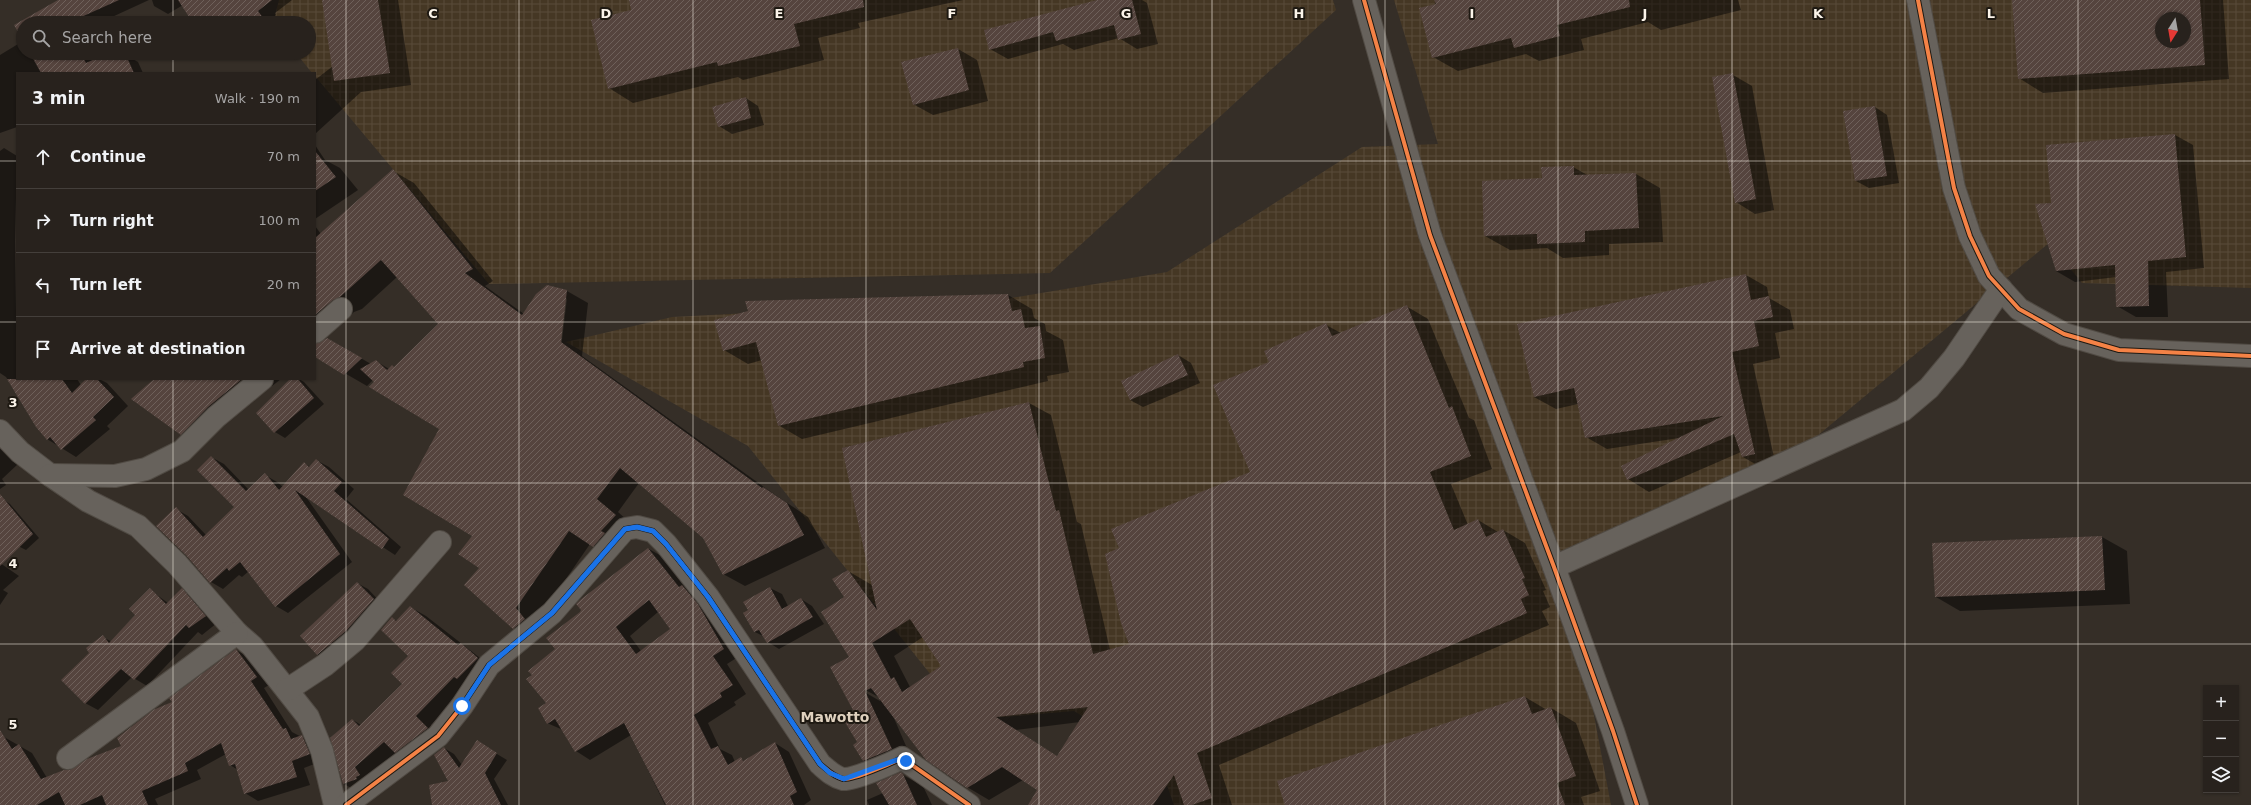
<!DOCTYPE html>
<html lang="en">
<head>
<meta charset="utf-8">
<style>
	body { margin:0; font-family:"DejaVu Sans",sans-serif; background:#342f2a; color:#f1f3f6 }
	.controls { position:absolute; right:12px; bottom:12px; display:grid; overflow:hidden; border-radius:0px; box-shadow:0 1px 3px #0004 }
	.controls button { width:36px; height:36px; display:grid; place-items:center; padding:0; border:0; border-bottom:1px solid #443f3b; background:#28221d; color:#f1f3f6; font:20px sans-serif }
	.compass { position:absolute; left:2155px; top:12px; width:36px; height:36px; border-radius:50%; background:#28221d; box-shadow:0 1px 3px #0004; rotate:191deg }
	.stop { position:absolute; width:12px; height:12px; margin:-9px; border:3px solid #1a73e8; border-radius:50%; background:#fff }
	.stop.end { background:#1a73e8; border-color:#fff; box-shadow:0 1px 4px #0008 }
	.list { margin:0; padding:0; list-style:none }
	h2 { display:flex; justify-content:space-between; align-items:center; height:52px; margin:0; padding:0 16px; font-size:17px }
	h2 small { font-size:13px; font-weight:400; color:#a5a4a4 }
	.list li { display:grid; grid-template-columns:26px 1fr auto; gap:12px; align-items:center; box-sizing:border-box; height:64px; padding:0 16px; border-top:1px solid #443f3b }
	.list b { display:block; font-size:15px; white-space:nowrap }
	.list em { font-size:13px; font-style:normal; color:#a5a4a4 }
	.icon { flex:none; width:22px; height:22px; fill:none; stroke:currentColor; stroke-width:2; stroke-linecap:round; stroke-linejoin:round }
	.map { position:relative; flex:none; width:2251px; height:805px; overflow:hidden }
	.search { position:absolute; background:#28221d; box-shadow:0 1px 3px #0004; left:16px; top:16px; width:300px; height:44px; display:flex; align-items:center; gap:10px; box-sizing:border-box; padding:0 14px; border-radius:22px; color:#a5a4a4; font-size:15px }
	.panel { position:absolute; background:#28221d; box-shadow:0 1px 3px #0004; left:16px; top:72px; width:300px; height:308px; border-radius:0px }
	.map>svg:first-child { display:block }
	.industrial { fill:url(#industrial-grid); fill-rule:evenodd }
	.shadow { fill:#0007; fill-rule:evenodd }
	.building { fill:url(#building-hatch); fill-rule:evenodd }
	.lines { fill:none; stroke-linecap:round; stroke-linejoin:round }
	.minor-casing { stroke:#514b44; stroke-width:24 }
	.minor { stroke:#67625c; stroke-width:22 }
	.cycleway-casing { stroke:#1e1912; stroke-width:6 }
	.cycleway { stroke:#f48246; stroke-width:4 }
	.route { stroke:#1a73e8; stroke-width:5 }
	.grid { fill:none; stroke:#fbf4ea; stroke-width:1; stroke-opacity:0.55 }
	.labels { text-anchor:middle; stroke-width:4; stroke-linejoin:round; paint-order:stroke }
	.quarter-label { font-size:14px; font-weight:bold; fill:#dfd1be; stroke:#1e1912 }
	.grid-label { font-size:13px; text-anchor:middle; font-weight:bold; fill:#fbf4ea; stroke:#1e1912; stroke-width:4; stroke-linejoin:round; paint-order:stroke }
</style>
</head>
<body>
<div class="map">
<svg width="2251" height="805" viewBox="0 0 2251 805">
	<defs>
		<pattern id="industrial-grid" width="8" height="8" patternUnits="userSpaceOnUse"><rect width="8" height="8" fill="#453724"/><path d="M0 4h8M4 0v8" fill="none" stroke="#584b39"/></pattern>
		<pattern id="building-hatch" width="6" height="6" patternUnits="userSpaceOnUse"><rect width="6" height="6" fill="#55443e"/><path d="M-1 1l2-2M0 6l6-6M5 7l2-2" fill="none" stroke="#6e605a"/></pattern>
	</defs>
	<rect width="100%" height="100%" fill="#352e27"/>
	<g class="industrial">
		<polygon points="279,0 1333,0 1336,10 1050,273 489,284 315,76 315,73 312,73 296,53 309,53 309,23 273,23"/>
		<path d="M 1394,0 L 2251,0 L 2251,288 L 2082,283 L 2049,243 L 1781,466 L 1566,568 L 1611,805 L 1174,805 L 1159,763 L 1074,711 L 967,720 L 748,446 L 566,342 L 672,317 L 999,300 L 1167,272 L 1362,147 L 1438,144 ZM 2161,18 L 2185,18 L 2185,42 L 2161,42 Z"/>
	</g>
	<g class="shadow">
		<polygon points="62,0 149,0 99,23 23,23 23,39 15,25"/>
		<polygon points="152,0 292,0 275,13 276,15 271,20 274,23 194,23 183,5 168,14 154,6"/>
		<polygon points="323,0 398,0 411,85 361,92 315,134 315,80 333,66"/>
		<polygon points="630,0 963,0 858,23 860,28 818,38 824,60 743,80 738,77 633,103 609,88 633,10"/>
		<polygon points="1102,0 1142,0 1147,3 1158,44 1137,49 1119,38 1074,50 1063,44 1008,59 990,49"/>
		<polygon points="1435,0 1738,0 1741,10 1661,30 1648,22 1581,39 1584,50 1539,61 1526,54 1458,71 1433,57"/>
		<path d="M 2013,0 L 2223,0 L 2229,79 L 2043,93 L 2019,78 ZM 2161,18 L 2185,18 L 2185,42 L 2161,42 Z"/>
		<polygon points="23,41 23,53 90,53 94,60 110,53 124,54 138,62 143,73 17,73 17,127 0,133 0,55"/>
		<polygon points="958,49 977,60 988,101 933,115 913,104"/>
		<polygon points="220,53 242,53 230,59"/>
		<polygon points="1733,75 1752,86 1774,210 1755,214 1736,202"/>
		<polygon points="746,98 758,106 764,125 732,134 719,126"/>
		<polygon points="1875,107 1887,115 1899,183 1869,188 1856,181"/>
		<polygon points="2175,135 2193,145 2204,268 2166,272 2168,317 2136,317 2117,306 2116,277 2075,282 2056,271 2052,204"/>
		<polygon points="315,145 325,160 340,168 358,190 315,219"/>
		<polygon points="4,148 17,156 15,241 17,379 77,379 81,385 88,379 99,379 107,383 128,406 107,426 110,429 76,457 47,439 37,426 6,377 0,373 0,151"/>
		<polygon points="1573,167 1589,176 1636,174 1660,188 1663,242 1609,244 1609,255 1563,258 1547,248 1510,250 1485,236 1543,179"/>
		<path d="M 393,171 L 414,183 L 493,281 L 485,286 L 524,314 L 567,291 L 588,303 L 582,356 L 768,490 L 808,517 L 825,548 L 745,586 L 723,574 L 703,537 L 639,483 L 618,512 L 636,528 L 622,544 L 626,546 L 615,558 L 590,544 L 537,621 L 535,640 L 514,628 L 480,568 L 473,535 L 440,429 L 373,380 L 367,386 L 315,356 L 315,226 L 321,234 ZM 397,277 L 439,324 L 395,368 L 389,369 L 376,361 L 371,364 L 326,338 L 354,312 L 362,309 ZM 567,298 L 561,348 L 559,347 L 565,301 Z"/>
		<polygon points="1746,275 1767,287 1769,298 1790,310 1794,329 1775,333 1780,358 1753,364 1776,466 1764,469 1743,457 1741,452 1649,492 1628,479 1679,438 1607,449 1586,437 1578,404 1556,409 1534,397"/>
		<polygon points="1008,295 1032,309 1034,318 1045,324 1046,331 1063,340 1069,372 1047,376 1048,381 802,439 778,425 762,360 748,364 724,350 715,321"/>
		<path d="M 1406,306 L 1428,319 L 1469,418 L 1474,420 L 1492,469 L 1451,484 L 1468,525 L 1478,520 L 1498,532 L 1503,530 L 1525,543 L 1546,590 L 1543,591 L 1550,607 L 1542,611 L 1549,625 L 1219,765 L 1232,805 L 1187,805 L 1186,802 L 1184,805 L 1029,805 L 1039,790 L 1023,780 L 989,800 L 967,787 L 893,716 L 913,762 L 885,773 L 863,761 L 859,743 L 845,597 L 848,571 L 872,585 L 843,448 L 1029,403 L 1051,415 L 1077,522 L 1081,524 L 1110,650 L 1130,645 L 1121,549 L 1251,472 L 1270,363 L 1326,325 L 1341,333 ZM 923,637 L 942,666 L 910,687 L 894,656 ZM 862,688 L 880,698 L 880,701 L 861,690 ZM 1080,722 L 1058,757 L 1015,730 Z"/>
		<polygon points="1178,355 1191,363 1200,383 1143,407 1130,400"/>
		<polygon points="156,379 281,379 230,419 203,446 181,434"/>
		<polygon points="292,379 299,379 304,382 324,404 285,438 275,432 257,413"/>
		<polygon points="0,445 18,464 2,479 6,485 0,489"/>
		<polygon points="211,457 224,464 249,490 265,475 277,482 283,487 304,463 310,467 316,460 329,467 354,489 346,499 401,547 395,555 306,497 352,562 288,613 276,606 249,571 242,577 239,575 223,589 211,582 176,509 188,516 206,535 236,507"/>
		<polygon points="4,500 10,504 39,538 26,550 20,547 0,522 0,504"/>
		<polygon points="2102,537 2127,551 2130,604 1960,611 1936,597 1933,544"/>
		<path d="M 649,549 L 663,557 L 697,594 L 738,657 L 727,664 L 746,694 L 734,702 L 736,705 L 708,723 L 720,749 L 732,755 L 735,762 L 741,759 L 744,761 L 775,743 L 789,752 L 811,800 L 804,805 L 665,805 L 631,735 L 590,760 L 576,751 L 563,730 L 547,723 L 547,703 L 557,650 L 581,613 ZM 658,612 L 672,630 L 641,651 L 630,636 Z"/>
		<polygon points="0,563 19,576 3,590 8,593 0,605"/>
		<polygon points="357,583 368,589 384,606 328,661 317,655"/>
		<polygon points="770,588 782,594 788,606 801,599 812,606 824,624 779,649 768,642 765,637 755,632 745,613 750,611"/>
		<polygon points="150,590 168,603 182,590 194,597 217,623 202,635 198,632 147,686 132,677 98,710 85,703 91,653 103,637 112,642 136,614"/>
		<polygon points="410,607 426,616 493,668 470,686 431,725 443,737 360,793 344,784 353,720 361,725 403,684 409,656 392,618 397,621"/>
		<polygon points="236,650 250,658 269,685 264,688 292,732 315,744 322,761 304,768 310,785 258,801 245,793 238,770 230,765 226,754 197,770 201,779 155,799 158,805 0,805 0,740 4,737 32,753 47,778 64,771 75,769 122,746"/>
		<polygon points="1525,697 1547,710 1551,708 1576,723 1600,791 1581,797 1584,805 1286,805"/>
		<polygon points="444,748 454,754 462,765 487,748 507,760 494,779 508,805 433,805 450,782"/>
		<polygon points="901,774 923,786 932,805 869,805 867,800 883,793"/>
	</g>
	<g class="building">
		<polygon points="58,0 119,0 68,23 23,23 23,41 14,25"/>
		<polygon points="178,0 272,0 258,11 267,23 193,23"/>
		<polygon points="322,0 378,0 390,73 334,81"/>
		<polygon points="629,0 863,0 864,7 794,24 800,46 718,66 717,62 608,89 591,20 631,10"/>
		<polygon points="1097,0 1132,0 1141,34 1118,40 1114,25 1056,41 1053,32 989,50 984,30"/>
		<polygon points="1434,0 1629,0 1630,7 1557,25 1560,36 1514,48 1511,38 1432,58 1419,8 1436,4"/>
		<path d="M 2012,0 L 2200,0 L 2205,65 L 2018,79 ZM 2161,18 L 2185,18 L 2185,42 L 2161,42 Z"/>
		<polygon points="958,48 969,90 913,105 901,62"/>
		<polygon points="30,53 81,53 86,63 108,53 125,53 134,73 41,73"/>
		<polygon points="1733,73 1756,199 1735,203 1712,77"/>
		<polygon points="746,97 751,118 718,127 712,107"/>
		<polygon points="1875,106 1887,176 1855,181 1843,111"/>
		<polygon points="2175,134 2186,257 2148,261 2149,306 2116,307 2115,265 2056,271 2035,204 2051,203 2046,145"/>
		<polygon points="315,151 336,177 315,191"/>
		<polygon points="1574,166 1574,175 1636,173 1639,228 1585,231 1585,242 1537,244 1537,234 1484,236 1482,181 1542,178 1541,167"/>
		<polygon points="393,169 473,269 465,273 522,315 536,294 547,285 567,290 561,342 762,488 763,487 787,503 804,535 723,575 703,538 620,468 597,499 616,515 601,531 605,533 593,547 569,531 516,608 525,619 513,629 464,585 479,568 458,554 472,536 403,495 439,429 369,387 374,382 360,369 376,360 387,370 392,365 394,367 438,324 381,260 340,297 333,300 315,315 315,238"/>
		<polygon points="1746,274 1751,300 1769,296 1773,317 1754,321 1759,346 1732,352 1755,454 1742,457 1734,434 1627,480 1621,466 1723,416 1585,438 1574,388 1534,397 1517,324"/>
		<polygon points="1008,294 1012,311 1021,309 1025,328 1040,326 1045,358 1023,362 1024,367 778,426 756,342 723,351 714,320 748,311 745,301"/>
		<path d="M 1407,305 L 1449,408 L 1452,406 L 1471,456 L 1430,472 L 1454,530 L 1478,519 L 1486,537 L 1503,529 L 1525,578 L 1522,579 L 1529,595 L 1521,599 L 1527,613 L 1197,753 L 1212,798 L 1192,805 L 1184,805 L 1174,775 L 1153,805 L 1028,805 L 1037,790 L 1002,767 L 967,788 L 926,760 L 871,688 L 865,691 L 892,749 L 863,761 L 853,745 L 857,742 L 843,719 L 854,712 L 830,667 L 849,657 L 821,612 L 844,597 L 832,579 L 848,570 L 877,610 L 842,448 L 1029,402 L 1056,511 L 1059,510 L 1093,654 L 1129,644 L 1121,623 L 1105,554 L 1119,548 L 1111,529 L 1250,472 L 1213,385 L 1269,362 L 1264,351 L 1326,323 L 1332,336 ZM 910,619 L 941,666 L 902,692 L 894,677 L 891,679 L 872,643 ZM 1088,707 L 1057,756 L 996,717 Z"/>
		<polygon points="327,338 362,358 344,375 315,357 315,344"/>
		<polygon points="1178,354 1188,375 1130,400 1121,381"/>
		<polygon points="7,379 62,379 72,393 86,379 97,379 114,397 93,417 96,420 61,450 50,437 47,440 36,427"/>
		<polygon points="154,379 242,379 208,407 181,435 131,399"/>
		<polygon points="290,379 298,379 314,398 274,433 256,413"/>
		<polygon points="211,456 246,491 265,473 279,490 304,462 309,467 316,459 342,482 334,491 389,539 382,549 295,490 340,554 275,607 240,562 229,571 227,568 210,583 186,555 156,526 176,507 203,537 234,507 197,470"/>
		<polygon points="0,494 33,534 0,566"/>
		<polygon points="2102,536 2105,590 1935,597 1932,543"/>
		<path d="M 648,548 L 679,587 L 682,585 L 698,604 L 724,649 L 713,656 L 733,685 L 720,693 L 722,697 L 694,715 L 711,749 L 718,746 L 728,765 L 741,757 L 743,761 L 775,742 L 797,792 L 790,796 L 794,805 L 666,805 L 624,723 L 575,752 L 555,719 L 547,724 L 538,708 L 546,703 L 526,679 L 532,675 L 528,671 L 555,649 L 546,638 L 580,612 L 581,610 L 576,604 L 580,600 ZM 649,600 L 670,629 L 636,654 L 616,627 Z"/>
		<polygon points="357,582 374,599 346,631 317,655 300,636"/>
		<polygon points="770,587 782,609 801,598 813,617 767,643 759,630 754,632 743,613 748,610 743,602"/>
		<polygon points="150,588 166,604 182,588 206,616 189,628 186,625 134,680 121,669 85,704 61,680 89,653 86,648 103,635 109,643 135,615 129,609"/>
		<polygon points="410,606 458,645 461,643 478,658 457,679 454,677 416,716 428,728 395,753 384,742 355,767 360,775 356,777 357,779 343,784 330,738 352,719 359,726 402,684 391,673 408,656 381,630 392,617 396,621"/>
		<polygon points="236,649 257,677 251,681 283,729 286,728 291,739 302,735 310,754 292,761 297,777 244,794 235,764 229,766 221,743 185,763 188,771 142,791 148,805 106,805 102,795 80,805 65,805 59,792 37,805 0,805 0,730 12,749 19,744 41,779 64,770 70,770 87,759 121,746 117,738 153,710 172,702 169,698"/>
		<polygon points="1525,696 1532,714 1551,707 1576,776 1557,783 1565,805 1285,805 1277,781"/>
		<polygon points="477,740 497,753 485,773 501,805 432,805 429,785 448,781 434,755 444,747 459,768"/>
		<polygon points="901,772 903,774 917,805 889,805 876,783"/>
	</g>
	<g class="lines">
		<g class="minor-casing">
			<g id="minor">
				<polyline points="1364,0 1430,235 1554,567 1613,731 1637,805"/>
				<polyline points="1918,0 1954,188 1970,236 1989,276 2019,309 2064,334 2119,350 2251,356"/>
				<polyline points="315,332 341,309"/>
				<polyline points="0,431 20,452 50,475 88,501 138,526 177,564 237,633 252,646 308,717 322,751 335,805"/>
				<polyline points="50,475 115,476 146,469 182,451 216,417 262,379"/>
				<polyline points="1554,567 1903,410 1929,388 1954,358 2001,289"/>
				<polyline points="287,690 325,665 355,640 440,542"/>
				<polyline points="68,758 237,633"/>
				<path d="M 346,805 L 438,736 L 462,706 L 489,665 L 552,613 L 625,529 L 637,527 L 653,531 L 666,544 L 708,597 L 820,764 C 827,770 834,777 843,779 C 854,780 892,763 902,758 L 969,805"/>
			</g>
		</g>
		<use href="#minor" class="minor"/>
		<g class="cycleway-casing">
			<g id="cycleway">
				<polyline points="1364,0 1430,235 1554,567 1613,731 1637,805"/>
				<polyline points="1918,0 1954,188 1970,236 1989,276 2019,309 2064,334 2119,350 2251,356"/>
				<path d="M 346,805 L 438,736 L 462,706 L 489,665 L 552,613 L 625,529 L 637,527 L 653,531 L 666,544 L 708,597 L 820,764 C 827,770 834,777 843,779 C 854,780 892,763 902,758 L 969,805"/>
			</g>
		</g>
		<use href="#cycleway" class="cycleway"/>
	</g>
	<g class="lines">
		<polyline class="route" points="462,706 489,665 552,613 625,529 637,527 653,531 666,544 708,597 820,764 830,773 844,779 902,758 906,761"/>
	</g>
	<path class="grid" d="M 173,0 L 173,23M 346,0 L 346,805M 519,0 L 519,805M 693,0 L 693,805M 866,0 L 866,805M 1039,0 L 1039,805M 1212,0 L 1212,805M 1385,0 L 1385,805M 1558,0 L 1558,805M 1732,0 L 1732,805M 1905,0 L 1905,805M 2078,0 L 2078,805M 173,53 L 173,73M 0,161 L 17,161M 315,161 L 2251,161M 0,322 L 17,322M 315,322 L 2251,322M 173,379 L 173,805M 0,483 L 2251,483M 0,644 L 2251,644"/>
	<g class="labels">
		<g class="quarter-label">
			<text x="835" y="722">Mawotto</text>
		</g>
	</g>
	<g class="grid-label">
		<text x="433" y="18">C</text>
		<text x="606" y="18">D</text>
		<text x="779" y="18">E</text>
		<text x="952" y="18">F</text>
		<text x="1126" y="18">G</text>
		<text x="1299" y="18">H</text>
		<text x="1472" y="18">I</text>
		<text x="1645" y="18">J</text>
		<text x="1818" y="18">K</text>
		<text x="1991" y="18">L</text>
		<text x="13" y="407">3</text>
		<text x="13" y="568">4</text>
		<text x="13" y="729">5</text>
	</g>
</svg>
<div class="controls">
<button>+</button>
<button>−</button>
<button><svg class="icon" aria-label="layers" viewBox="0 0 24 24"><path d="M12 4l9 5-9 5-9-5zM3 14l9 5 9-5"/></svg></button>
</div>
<svg class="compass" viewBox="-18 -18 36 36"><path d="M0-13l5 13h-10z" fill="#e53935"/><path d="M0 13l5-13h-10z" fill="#a5a4a4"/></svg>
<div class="stop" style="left:462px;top:706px"></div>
<div class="stop end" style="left:906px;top:761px"></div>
<div class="search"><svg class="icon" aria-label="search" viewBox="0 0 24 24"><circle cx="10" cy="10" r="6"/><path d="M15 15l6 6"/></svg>Search here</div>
<section class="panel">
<h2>3 min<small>Walk · 190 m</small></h2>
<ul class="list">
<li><svg class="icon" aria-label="ahead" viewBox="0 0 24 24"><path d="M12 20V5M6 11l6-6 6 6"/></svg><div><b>Continue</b></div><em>70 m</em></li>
<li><svg class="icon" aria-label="right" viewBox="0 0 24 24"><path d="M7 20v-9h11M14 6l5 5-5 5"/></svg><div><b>Turn right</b></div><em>100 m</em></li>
<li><svg class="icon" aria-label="left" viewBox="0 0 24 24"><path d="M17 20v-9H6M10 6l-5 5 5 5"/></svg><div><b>Turn left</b></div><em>20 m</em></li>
<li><svg class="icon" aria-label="arrive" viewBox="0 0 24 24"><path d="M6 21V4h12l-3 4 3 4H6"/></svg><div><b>Arrive at destination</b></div></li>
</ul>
</section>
</div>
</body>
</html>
